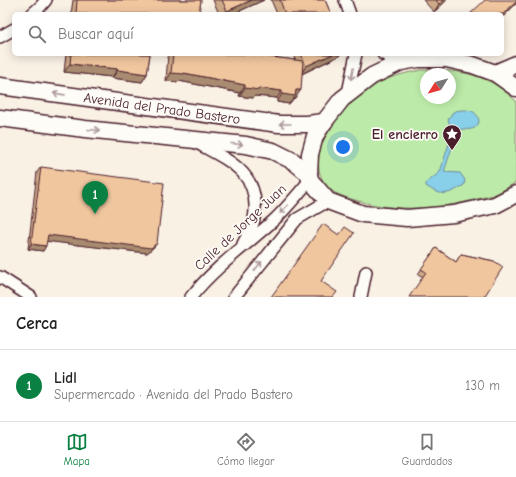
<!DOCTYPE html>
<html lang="es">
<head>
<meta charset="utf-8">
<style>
	body { margin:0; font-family:"Comic Neue",sans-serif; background:#f6f6f6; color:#222 }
	.compass { position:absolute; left:420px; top:68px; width:36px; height:36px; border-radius:50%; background:#fff; box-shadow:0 2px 10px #0003; rotate:233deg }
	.you { position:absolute; left:343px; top:147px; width:14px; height:14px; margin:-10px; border:3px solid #fff; border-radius:50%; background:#1a73e8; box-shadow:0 0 0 6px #1a73e833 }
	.badge { display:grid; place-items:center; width:26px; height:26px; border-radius:50%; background:#0b8043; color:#fff; font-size:13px; font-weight:700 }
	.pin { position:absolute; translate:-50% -33px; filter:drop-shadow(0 1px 2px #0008) }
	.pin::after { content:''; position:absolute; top:21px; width:14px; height:12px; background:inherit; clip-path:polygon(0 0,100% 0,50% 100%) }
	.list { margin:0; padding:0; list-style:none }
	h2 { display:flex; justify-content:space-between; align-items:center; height:52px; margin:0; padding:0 16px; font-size:17px }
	h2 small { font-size:13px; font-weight:400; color:#767676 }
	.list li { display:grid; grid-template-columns:26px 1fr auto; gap:12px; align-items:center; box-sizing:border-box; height:72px; padding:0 16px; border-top:1px solid #e0e0e0 }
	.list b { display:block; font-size:15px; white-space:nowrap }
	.list p { margin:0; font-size:13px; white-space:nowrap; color:#767676 }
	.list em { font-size:13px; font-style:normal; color:#767676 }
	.icon { flex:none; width:22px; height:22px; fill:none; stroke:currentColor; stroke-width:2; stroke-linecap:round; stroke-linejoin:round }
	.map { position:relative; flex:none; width:516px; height:297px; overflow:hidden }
	.search { position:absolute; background:#fff; box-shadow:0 2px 10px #0003; left:12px; right:12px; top:12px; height:44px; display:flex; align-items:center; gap:10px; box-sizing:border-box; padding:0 14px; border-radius:6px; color:#767676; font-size:15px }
	.sheet { height:124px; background:#fff }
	nav { display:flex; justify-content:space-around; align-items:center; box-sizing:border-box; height:56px; border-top:1px solid #e0e0e0; background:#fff; font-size:11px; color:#767676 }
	nav a { display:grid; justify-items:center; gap:2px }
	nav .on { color:#0b8043 }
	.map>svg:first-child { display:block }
	.green { fill:#bceaa8; stroke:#83846a; fill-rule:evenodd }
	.water { fill:#88cfe9; stroke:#6f899d }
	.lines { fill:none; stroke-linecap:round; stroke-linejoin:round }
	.minor-casing { stroke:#4a1f2b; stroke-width:14 }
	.secondary-casing { stroke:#4a1f2b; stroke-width:19 }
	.minor { stroke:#fdfcf7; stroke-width:11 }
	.secondary { stroke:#fdfcf7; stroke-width:16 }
	.wall { fill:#ceaa89; stroke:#4a1f2b }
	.shaded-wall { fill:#a88b6f; stroke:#4a1f2b }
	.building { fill:#f0c69f; stroke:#4a1f2b }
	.oneway { stroke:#ac999b }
	.labels { text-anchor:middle; stroke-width:3.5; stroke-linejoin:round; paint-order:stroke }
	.street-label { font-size:14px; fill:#4a1f2b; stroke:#fdfcf7 }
	.poi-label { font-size:14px; font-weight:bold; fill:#4a1f2b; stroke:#fdfcf7; text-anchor:end }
</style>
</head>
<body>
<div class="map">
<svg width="516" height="297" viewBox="0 0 516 297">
	<rect width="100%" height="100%" fill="#faf1e5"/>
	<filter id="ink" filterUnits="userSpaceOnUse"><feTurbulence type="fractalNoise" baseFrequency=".025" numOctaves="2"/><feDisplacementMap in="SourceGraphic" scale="8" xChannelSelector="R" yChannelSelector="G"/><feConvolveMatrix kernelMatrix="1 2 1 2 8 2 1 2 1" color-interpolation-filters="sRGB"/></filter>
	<g filter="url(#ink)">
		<path class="green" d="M 421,70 C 448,70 476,71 499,87 C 505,91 511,96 516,101 L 516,182 C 510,186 504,190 498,193 C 492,196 484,197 477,199 C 438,210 394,212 355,200 C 344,197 333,194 326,185 C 300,152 346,101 375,85 C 389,77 405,73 421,70 ZM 426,74 L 450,74 L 450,98 L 426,98 Z"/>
		<path class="water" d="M 455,111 C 466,109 478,109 479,122 C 475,132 467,129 458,129 L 444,172 L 460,173 L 465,180 L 464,185 C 448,195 442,197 426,186 L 426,183 L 440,172 L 454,128 L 451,127 L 448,120 L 452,113 Z"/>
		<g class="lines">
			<g class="minor-casing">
				<g id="minor">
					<polyline points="345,0 350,14"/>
					<polyline points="32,14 40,7 46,0"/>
					<polyline points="0,37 14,29"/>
					<polyline points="383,54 401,62"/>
					<polyline points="348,93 356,54"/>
					<path d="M 195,142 C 228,160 262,173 254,219 C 253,227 247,236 243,244"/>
					<polyline points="0,277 31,297"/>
					<path d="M 191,297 C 214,268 245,246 273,221 C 286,209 298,194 310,180"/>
					<polyline points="234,297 297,219 328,201"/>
					<polyline points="361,297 366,272"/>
				</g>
			</g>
			<g class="secondary-casing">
				<g id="secondary">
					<polyline points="495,73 516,64"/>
					<polyline points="0,86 279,124 307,124 324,122"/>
					<polyline points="516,88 495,73 473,65 446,59 418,59 401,62 372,76 342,99 324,122 315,136 310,154 309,174 310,180 328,201 363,214 407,218 454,214 495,205 516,194"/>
					<polyline points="0,118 85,129 246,145 273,151 293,161 309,174"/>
				</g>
			</g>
			<use href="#minor" class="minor"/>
			<use href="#secondary" class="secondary"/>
		</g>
		<g class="wall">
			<polygon points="73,0 201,0 199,14 71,14"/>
			<polygon points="213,0 264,0 233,14 219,14"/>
			<polygon points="271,0 325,0 331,14 277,14"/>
			<polygon points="423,0 447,0 434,12"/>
			<polygon points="66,54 150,54 147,74 142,82 112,78 112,77 64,72"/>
			<polygon points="168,54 248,54 295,60 293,54 341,54 339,56 302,74 295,98 294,98 289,104 277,102 277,98 255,96 253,98 239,96 240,93 179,81 178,82 166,81"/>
			<polygon points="41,167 157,243 153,248 147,253 47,241 43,251 28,249 37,172"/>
			<polygon points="436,248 456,262 461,254 494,261 423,277 418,274"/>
		</g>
		<g class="shaded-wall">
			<polygon points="252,0 264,0 233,14 225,14 227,11"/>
			<polygon points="444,0 447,0 434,12 439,4"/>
			<polygon points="516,2 516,4 502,18 502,15"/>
			<polygon points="333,54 341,54 339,56 301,74 306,66"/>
			<polygon points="70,64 118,69 112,77 64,72"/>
			<polygon points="118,70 147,74 142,82 112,78"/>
			<polygon points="171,73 184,73 245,85 240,93 179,81 178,82 166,81"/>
			<polygon points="245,88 259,88 282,91 277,98 255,96 253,98 239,96"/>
			<polygon points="296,90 301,90 295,98 294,98 289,104 277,102 282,94"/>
			<polygon points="48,235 157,243 153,248 147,253 44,241"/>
			<polygon points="31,244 46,246 43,251 28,249"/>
		</g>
		<g class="building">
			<polygon points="77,0 201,0 199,14 76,14"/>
			<polygon points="222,0 252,0 227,11"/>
			<polygon points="280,0 325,0 331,14 285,14"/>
			<polygon points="436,0 444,0 439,4"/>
			<polygon points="485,0 516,0 516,2 502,15 502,14 470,14"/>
			<polygon points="71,54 150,54 147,74 118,70 118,69 70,64"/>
			<polygon points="173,54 248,54 303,61 301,90 296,90 295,96 282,94 282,91 259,88 259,90 245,88 245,85 184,73 184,74 171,73"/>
			<polygon points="301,54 333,54 306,66"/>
			<polygon points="41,167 164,183 157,243 151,248 48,235 46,246 31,244"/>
			<polygon points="323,224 339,235 345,227 354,233 321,281 337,292 333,297 271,297"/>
			<polygon points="436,248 456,262 461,254 494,261 503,267 484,297 409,297 426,272 421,269"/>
		</g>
		<defs><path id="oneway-shaft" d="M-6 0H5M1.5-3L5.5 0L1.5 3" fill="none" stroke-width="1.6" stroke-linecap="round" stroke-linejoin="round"/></defs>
		<g class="oneway">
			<use href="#oneway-shaft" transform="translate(352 74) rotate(101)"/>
			<use href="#oneway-shaft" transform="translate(59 94) rotate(-172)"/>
			<use href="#oneway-shaft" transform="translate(285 124) rotate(-180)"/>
			<use href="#oneway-shaft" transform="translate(94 130) rotate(5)"/>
			<use href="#oneway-shaft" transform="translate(237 144) rotate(5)"/>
			<use href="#oneway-shaft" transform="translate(284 209) rotate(133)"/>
			<use href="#oneway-shaft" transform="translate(258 266) rotate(-52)"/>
		</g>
	</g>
	<defs>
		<g id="sight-pin" transform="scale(1)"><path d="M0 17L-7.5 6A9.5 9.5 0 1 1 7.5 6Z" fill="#4a1f2b" stroke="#fdfcf7"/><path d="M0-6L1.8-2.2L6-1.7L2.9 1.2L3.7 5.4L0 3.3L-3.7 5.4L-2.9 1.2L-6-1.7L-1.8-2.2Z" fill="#fff"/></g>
	</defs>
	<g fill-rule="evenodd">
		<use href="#sight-pin" x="452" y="134"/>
	</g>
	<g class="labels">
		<g class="street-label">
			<text transform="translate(162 108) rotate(8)" y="5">Avenida del Prado Bastero</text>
			<text transform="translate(240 227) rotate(-43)" y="5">Calle de Jorge Juan</text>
		</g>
		<g class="poi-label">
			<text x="438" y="139">El encierro</text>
		</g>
	</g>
</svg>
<svg class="compass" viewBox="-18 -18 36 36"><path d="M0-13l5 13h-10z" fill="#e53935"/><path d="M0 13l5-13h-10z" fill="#767676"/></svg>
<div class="you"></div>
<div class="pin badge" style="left:95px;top:214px">1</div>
<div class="search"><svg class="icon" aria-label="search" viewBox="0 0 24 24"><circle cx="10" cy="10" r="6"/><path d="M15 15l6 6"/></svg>Buscar aquí</div>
</div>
<section class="sheet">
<h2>Cerca<small></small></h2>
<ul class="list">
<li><span class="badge">1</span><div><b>Lidl</b><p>Supermercado · Avenida del Prado Bastero</p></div><em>130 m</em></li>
</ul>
</section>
<nav>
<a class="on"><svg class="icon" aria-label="map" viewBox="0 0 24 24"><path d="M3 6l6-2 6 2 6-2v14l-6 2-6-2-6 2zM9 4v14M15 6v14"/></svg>Mapa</a>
<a><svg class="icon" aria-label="directions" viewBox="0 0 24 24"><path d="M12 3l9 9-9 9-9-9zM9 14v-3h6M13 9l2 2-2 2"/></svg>Cómo llegar</a>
<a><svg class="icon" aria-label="saved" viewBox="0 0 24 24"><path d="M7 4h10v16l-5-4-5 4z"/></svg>Guardados</a>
</nav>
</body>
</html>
